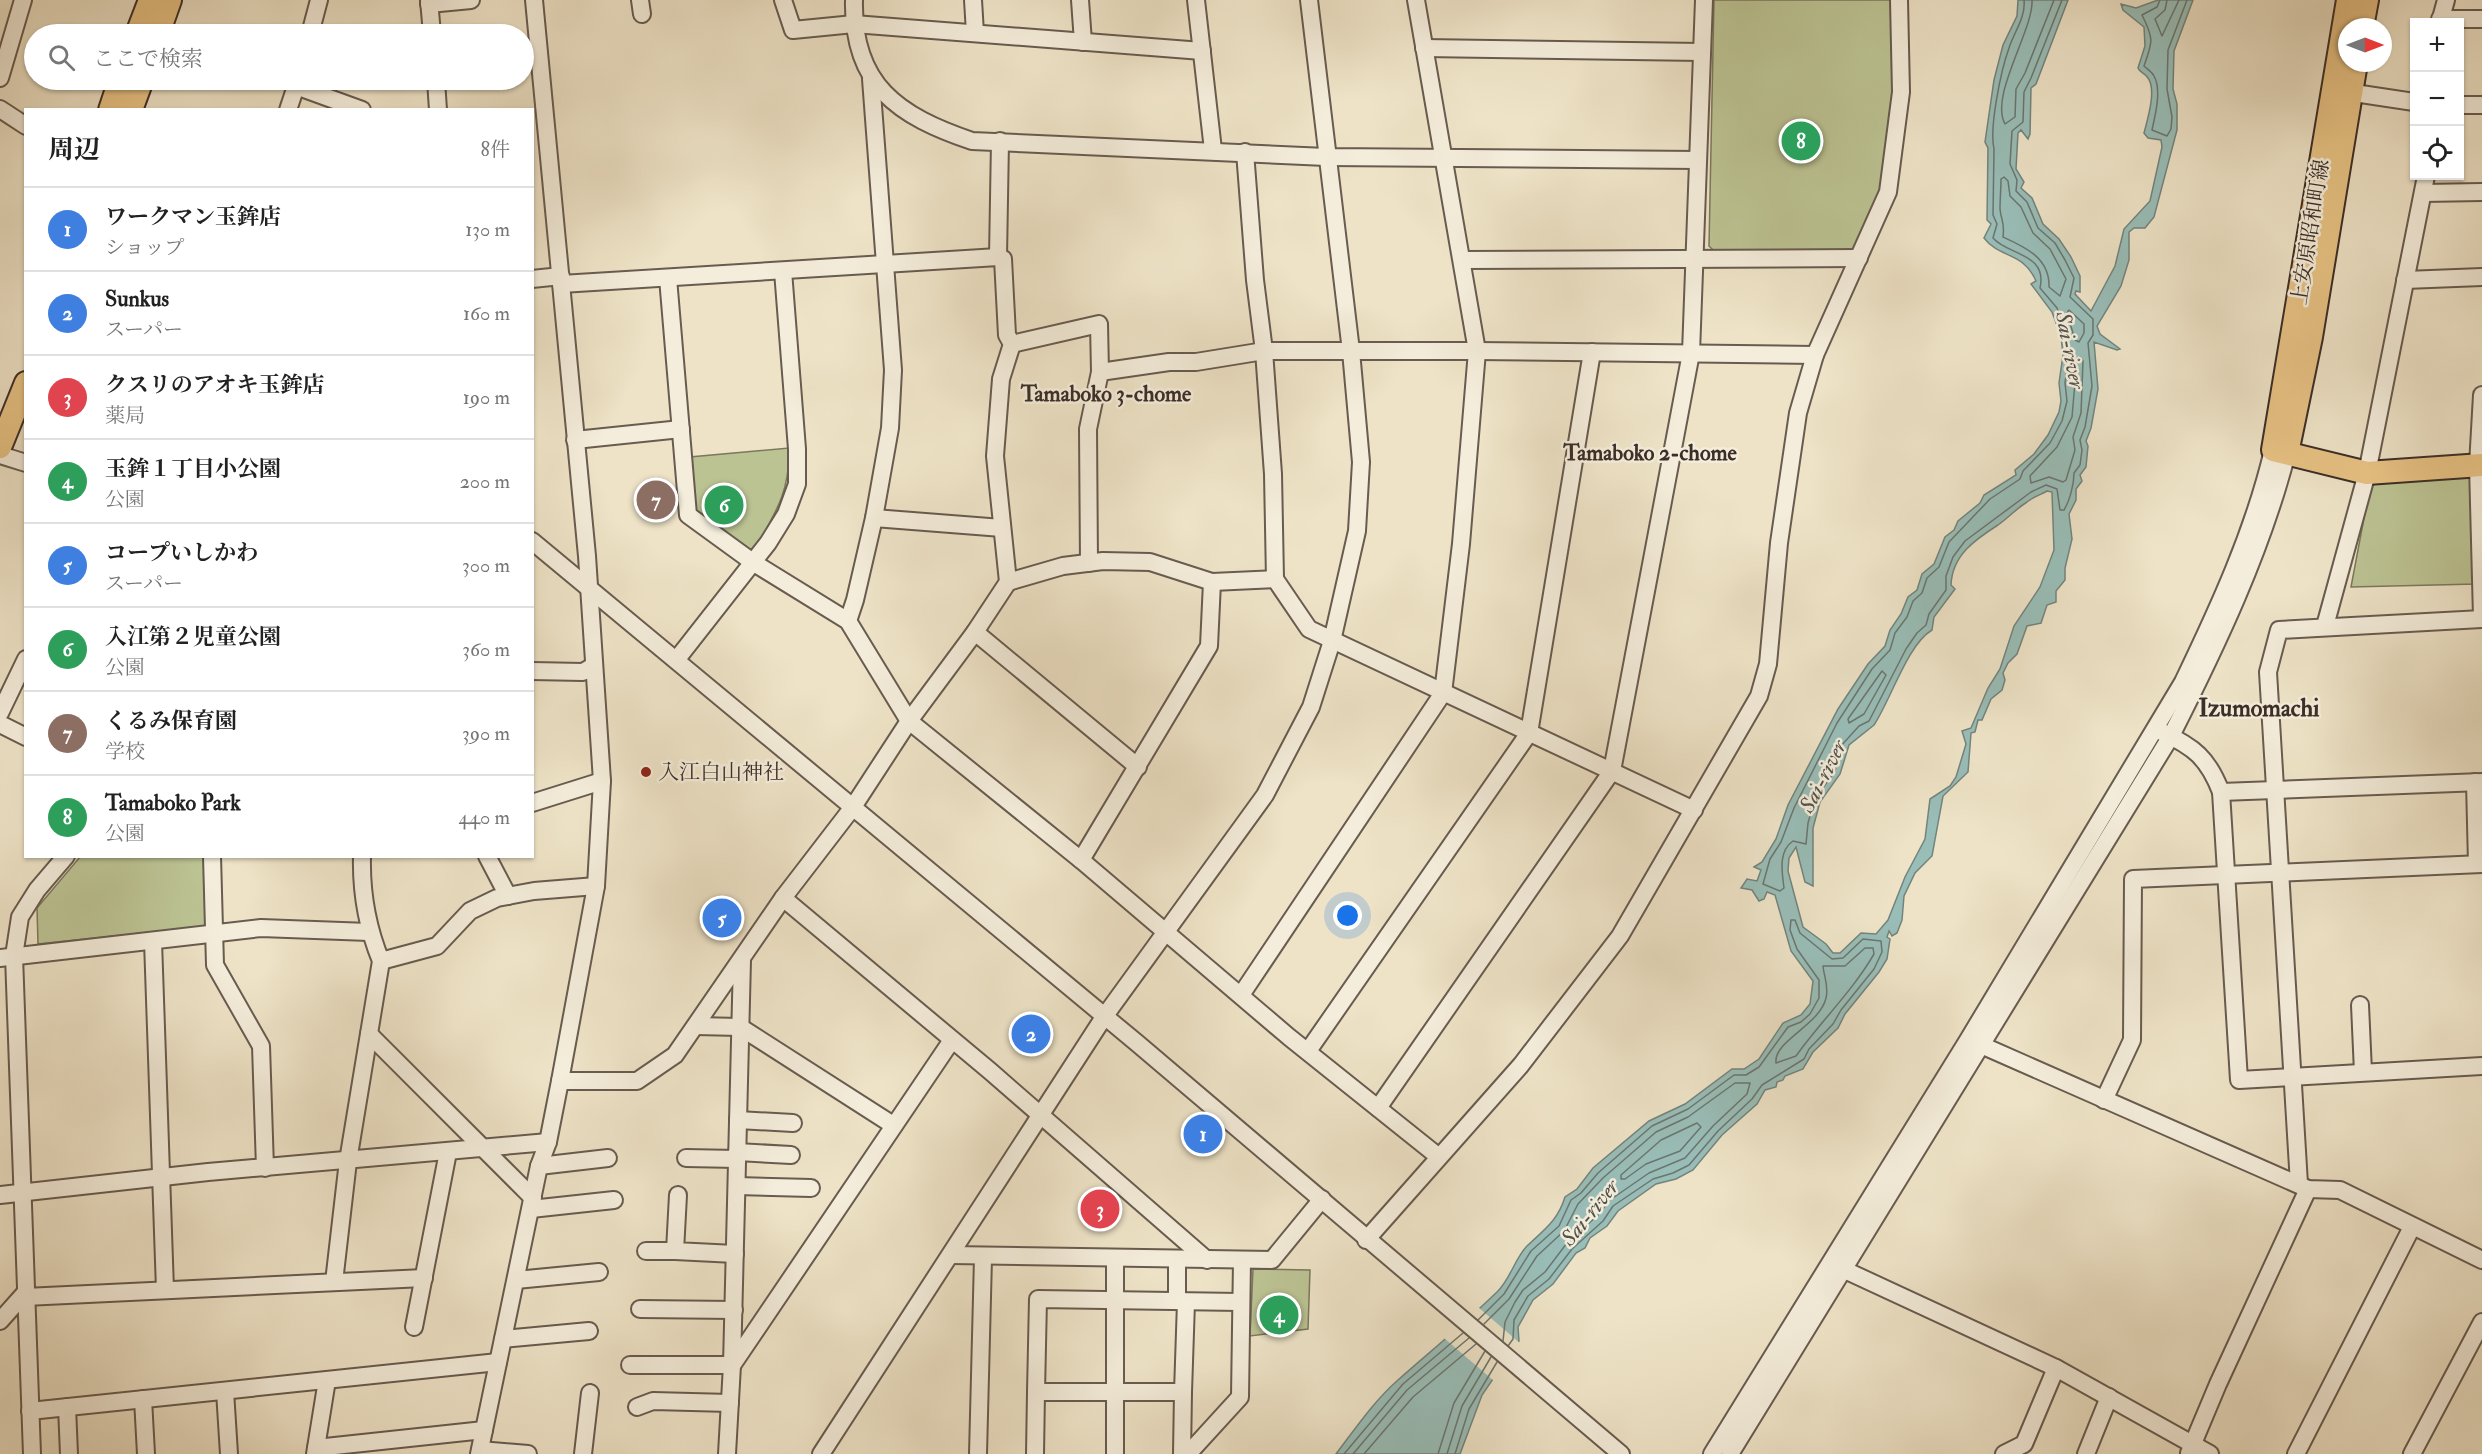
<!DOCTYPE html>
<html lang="ja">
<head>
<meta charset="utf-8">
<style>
	body { margin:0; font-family:"IM FELL Double Pica","Noto Serif JP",serif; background:#f6f6f6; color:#222 }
	.controls { position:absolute; right:18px; top:18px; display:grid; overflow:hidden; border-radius:0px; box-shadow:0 2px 4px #0004 }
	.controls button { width:54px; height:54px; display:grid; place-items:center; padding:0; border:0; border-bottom:2px solid #e0e0e0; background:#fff; color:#222; font:30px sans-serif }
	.compass { position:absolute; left:2338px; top:18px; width:54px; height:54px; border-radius:50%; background:#fff; box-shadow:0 2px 4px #0004; rotate:90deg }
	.you { position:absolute; left:1348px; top:916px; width:21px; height:21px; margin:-15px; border:4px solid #fff; border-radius:50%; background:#1a73e8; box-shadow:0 0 0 9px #1a73e833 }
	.badge { display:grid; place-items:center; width:39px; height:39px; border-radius:50%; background:#8f2418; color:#fff; font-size:20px; font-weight:700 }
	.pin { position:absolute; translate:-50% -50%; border:3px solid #fff; box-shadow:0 2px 6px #0006 }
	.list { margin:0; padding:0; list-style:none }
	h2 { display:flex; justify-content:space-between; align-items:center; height:78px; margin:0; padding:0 24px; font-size:26px }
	h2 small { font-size:20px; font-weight:400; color:#767676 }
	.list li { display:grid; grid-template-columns:39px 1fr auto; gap:18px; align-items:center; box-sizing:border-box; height:84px; padding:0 24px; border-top:2px solid #e0e0e0 }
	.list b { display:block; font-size:22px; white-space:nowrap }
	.list p { margin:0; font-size:20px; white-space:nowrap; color:#767676 }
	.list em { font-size:20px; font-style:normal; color:#767676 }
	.icon { flex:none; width:33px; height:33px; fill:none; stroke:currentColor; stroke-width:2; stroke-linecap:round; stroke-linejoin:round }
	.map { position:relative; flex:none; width:2482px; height:1454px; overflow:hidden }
	.search { position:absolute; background:#fff; box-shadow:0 2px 4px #0004; left:24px; top:24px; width:510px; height:66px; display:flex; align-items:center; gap:15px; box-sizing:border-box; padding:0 21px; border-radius:33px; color:#767676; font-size:22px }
	.panel { position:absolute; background:#fff; box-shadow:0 2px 4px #0004; left:24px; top:108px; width:510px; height:750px; border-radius:0px }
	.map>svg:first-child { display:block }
	.green { fill:#bcc393; stroke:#7c785e; stroke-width:1.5 }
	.water { fill:#99beb8; stroke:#73847e; stroke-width:1.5; fill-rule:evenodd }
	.pier { fill:#eee3c7 }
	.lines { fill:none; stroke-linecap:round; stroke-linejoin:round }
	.shore { stroke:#6a7670; stroke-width:1.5 }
	.minor-casing { stroke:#685b50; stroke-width:20 }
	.major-casing { stroke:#3b2e28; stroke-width:26 }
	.minor { stroke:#f4eddb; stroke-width:16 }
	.major { stroke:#e7c284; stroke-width:22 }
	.poi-dot { fill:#8f2418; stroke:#f4eddb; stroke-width:2 }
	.labels { text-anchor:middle; stroke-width:5; stroke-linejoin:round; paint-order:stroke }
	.street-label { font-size:21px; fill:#3b2e28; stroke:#f4eddb }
	.poi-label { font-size:21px; fill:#3b2e28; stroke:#f4eddb; text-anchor:start }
	.water-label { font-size:22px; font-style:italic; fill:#52524c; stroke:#f4eddb }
	.neighbourhood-label { font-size:22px; font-weight:bold; fill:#3b2e28; stroke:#f4eddb }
	.quarter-label { font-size:24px; font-weight:bold; fill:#3b2e28; stroke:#f4eddb }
</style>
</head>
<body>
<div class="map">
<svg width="2482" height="1454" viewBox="0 0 2482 1454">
	<rect width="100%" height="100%" fill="#eee3c7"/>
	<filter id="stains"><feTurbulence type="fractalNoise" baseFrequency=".00333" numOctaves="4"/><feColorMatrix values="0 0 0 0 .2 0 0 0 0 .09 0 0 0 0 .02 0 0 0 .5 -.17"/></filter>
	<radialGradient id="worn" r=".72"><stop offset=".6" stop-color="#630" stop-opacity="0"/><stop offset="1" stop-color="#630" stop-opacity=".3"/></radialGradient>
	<g class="green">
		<polygon points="1714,0 1894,0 1897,93 1884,189 1857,252 1715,252 1709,246"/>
		<path d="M 789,448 C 790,491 776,512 755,549 L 749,549 L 696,515 L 690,457 Z"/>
		<polygon points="2473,475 2476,584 2351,587 2371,481"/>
		<polygon points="80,857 205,857 208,926 38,944 37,908"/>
		<polygon points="1253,1269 1310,1270 1308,1329 1250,1336"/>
	</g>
	<path class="water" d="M 2018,0 L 2068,0 L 2036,84 L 2031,88 L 2030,134 L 2028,139 L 2021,130 L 2018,133 L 2016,169 L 2024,182 L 2021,188 L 2032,198 L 2043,224 L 2059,239 L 2071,257 L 2080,276 L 2080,292 L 2076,291 L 2075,294 L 2091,311 L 2115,266 L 2124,229 L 2150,201 L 2162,147 L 2161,140 L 2148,138 L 2144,133 C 2147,121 2157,90 2148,78 C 2145,73 2140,73 2138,68 L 2145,46 L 2144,27 L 2123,10 L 2121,4 L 2136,8 L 2158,0 L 2193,0 L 2174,51 L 2173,89 L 2177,104 L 2177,130 L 2154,217 L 2145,228 L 2134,228 L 2129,232 L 2129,260 L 2121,286 L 2097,326 L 2100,334 L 2120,349 L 2117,350 L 2094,342 L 2098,389 L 2091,428 L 2086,441 L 2088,446 L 2086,467 L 2080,475 L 2082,481 L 2076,489 L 2076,500 L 2069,514 L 2072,539 L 2065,568 L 2065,580 L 2056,591 L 2056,602 L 2047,605 L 2041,623 L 2027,626 L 2017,654 L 2008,663 L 2003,673 L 2005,680 L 2002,690 L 1991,699 L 1982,720 L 1978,720 L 1975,732 L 1971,733 L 1968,772 L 1943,796 L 1932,856 L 1915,873 L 1904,896 L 1902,920 L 1897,933 L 1892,936 L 1889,931 L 1887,937 L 1890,939 L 1887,959 L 1879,972 L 1845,1014 L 1838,1028 L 1813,1052 L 1803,1069 L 1785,1076 L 1783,1080 L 1777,1082 L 1776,1087 L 1765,1090 L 1757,1104 L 1722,1135 L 1693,1170 L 1676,1179 L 1656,1184 L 1618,1211 L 1607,1226 L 1590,1238 L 1585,1248 L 1576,1253 L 1553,1284 L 1533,1300 L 1518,1327 L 1519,1341 L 1482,1395 L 1460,1454 L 1336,1454 C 1355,1429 1374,1401 1398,1380 C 1431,1351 1466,1322 1497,1292 C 1510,1280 1515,1258 1527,1246 C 1545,1229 1558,1220 1565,1197 L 1577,1189 L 1593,1168 L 1649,1121 L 1685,1104 L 1732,1069 L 1744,1069 L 1759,1059 L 1783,1023 L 1801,1015 L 1810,1004 L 1813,981 L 1791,951 L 1775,895 L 1767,892 L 1764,899 L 1759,901 L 1752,890 L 1741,888 L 1747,879 L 1757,881 L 1761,870 L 1754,867 L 1762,862 L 1776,839 L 1788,805 L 1838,709 L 1868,664 L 1885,646 L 1890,630 L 1901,614 L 1908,597 L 1917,590 L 1922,574 L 1934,564 L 1945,537 L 1954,530 L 1958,521 L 1980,503 L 1984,495 L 2016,475 L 2015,470 L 2034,454 L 2048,435 L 2059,412 L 2061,401 L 2059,383 L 2063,355 L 2061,336 L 2052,312 L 2031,284 L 2036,281 C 2023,251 2000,259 1984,238 L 1991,224 L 1987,220 L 1988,148 L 1985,142 L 1994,80 L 2003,45 L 2017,16 ZM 2047,491 L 2052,492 L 2054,550 L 2040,587 L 2014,626 L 2000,669 L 1988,688 L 1971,728 L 1962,731 L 1966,744 L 1956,777 L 1950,786 L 1930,799 L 1925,839 L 1905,877 L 1888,920 L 1876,934 L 1861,933 L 1840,953 L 1833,953 L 1826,944 L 1803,927 L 1788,871 L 1789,858 L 1796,847 L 1805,882 L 1813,886 L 1813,828 L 1820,802 L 1840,774 L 1849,745 L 1874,725 C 1891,699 1908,644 1932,630 L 1934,617 L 1955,589 L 1951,585 C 1952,555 1976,539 1998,525 C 2008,518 2016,509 2027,502 C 2033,497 2040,495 2047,491 Z"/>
	<polygon class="pier" points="1478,1307 1521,1344 1494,1381 1444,1338"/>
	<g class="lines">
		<g class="shore">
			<path d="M 2024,0 C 2026,17 2014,32 2009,48 C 2001,70 1989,128 1994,149 L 1993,215 L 1997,224 L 1993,238 C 2007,255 2048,253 2040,288 L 2057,308 L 2067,335 L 2069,355 L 2065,383 L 2067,401 L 2062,421 L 2050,443 L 2023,471 L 2020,479 L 1990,499 L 1949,542 L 1939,567 L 1927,578 L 1922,593 L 1913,601 L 1907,617 L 1895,633 L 1890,650 L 1872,669 L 1837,723 L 1794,808 L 1781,842 L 1770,859 L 1763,884 L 1780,891 L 1784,888 C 1782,872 1778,851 1793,841 L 1806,844 L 1808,823 L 1815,799 L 1835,771 L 1840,747 L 1859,726 L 1869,721 L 1906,649 L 1917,633 L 1926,625 L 1929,614 L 1946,590 L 1946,576 L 1953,557 L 1965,541 L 2031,492 L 2046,485 L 2057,489 L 2060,510 L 2064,510 C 2070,500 2074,484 2074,473 L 2080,465 L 2082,450 L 2080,440 L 2085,427 L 2092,386 L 2088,343 L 2093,335 L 2093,319 L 2070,297 L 2074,278 L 2065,260 L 2055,243 L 2038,228 L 2027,202 L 2016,191 L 2017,180 L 2010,164 L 2012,131 L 2023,122 L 2024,92 L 2031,78 L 2062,0"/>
			<path d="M 2032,0 C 2034,29 1989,96 2005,124 L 2015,117 L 2016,89 L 2025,73 L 2054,0"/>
			<path d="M 2160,0 L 2157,7 L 2142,15 C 2154,39 2153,41 2144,66 C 2147,69 2152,72 2154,76 C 2162,90 2155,116 2152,130 L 2167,136 L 2171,129 L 2172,117 L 2167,89 L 2168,50 L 2187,0"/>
			<polyline points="2167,0 2165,10 2155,19 2162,36 2179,0"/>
			<path d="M 2004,177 L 2008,181 L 2010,196 L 2021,207 L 2033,233 L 2050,249 L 2066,279 L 2060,296 L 2049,287 C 2050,258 2025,247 2003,237 C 2005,221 2001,221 2000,209 C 2000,199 2001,189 2001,179 Z"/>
			<polygon points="2069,310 2084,324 2084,333 2079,342 2075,340 2067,313"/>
			<polygon points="2080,357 2083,361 2081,413 2073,437 2075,450 2066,480 2063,482 2049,477 2031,483 2030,476 2057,447 2072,417 2077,359"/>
			<polygon points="1882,671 1886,675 1864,714 1849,723 1848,719"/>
			<path d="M 1865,948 L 1873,948 L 1874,954 C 1852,992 1820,1022 1796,1056 L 1776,1063 C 1773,1041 1820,1025 1826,998 C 1829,986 1824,977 1823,966 L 1845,966 Z"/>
			<polygon points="1697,1123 1701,1127 1680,1151 1646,1164 1625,1179 1621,1179 1621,1175 1661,1140"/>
			<polyline points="1478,1320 1504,1294 1531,1251 1559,1226 1571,1200 1581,1193 1598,1173 1652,1126 1688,1109 1734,1075 1746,1075 1759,1067 1788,1027 1801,1022 1810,1014 1819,998 1819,980 1797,949 1790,930 1791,920 1795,920 1800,933 1832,959 1843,958 1863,939 1881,941 1882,952 1874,969 1841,1010 1833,1024 1809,1049 1804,1059 1762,1085 1752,1099 1718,1131 1689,1165 1673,1173 1653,1179 1613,1206 1603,1221 1572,1249 1549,1279 1528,1296 1514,1320 1513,1339 1508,1346"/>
			<polyline points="1484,1324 1509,1299 1537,1256 1564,1231 1578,1204 1603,1178 1656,1132 1688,1117 1735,1083 1750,1083 1747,1094 1713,1126 1685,1158 1649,1173 1610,1200 1598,1215 1567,1243 1545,1272 1523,1290 1515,1302 1505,1322 1503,1341"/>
			<polyline points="1344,1454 1403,1384 1463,1333"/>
			<polyline points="1353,1454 1407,1390 1469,1338"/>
			<polyline points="1364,1454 1413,1397 1476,1344"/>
			<polyline points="1438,1454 1454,1403 1485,1351"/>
			<polyline points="1447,1454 1462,1406 1491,1357"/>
			<polyline points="1455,1454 1469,1409 1497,1362"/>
		</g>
		<g class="minor-casing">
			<g id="minor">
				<polyline points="429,0 432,34"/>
				<polyline points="640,0 642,14"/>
				<polyline points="783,0 793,30 854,24 1202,51"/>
				<path d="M 854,0 C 852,85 898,116 972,141 L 1326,157 L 1698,160"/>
				<polyline points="973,0 975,33"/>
				<polyline points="1080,0 1083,42"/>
				<polyline points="1196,0 1213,150"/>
				<polyline points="429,4 471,0"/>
				<polyline points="2440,19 2482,19"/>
				<polyline points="2440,22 2446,0"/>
				<polyline points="310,34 319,0"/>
				<polyline points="1424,48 1702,52"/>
				<polyline points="0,78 23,0"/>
				<polyline points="436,80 438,110"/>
				<polyline points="296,86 362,110"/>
				<polyline points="2341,91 2414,102"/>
				<polyline points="2460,105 2482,105"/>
				<polyline points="0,109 26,126"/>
				<polyline points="288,110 298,80"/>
				<polyline points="1245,152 1255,280 1264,351 1273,474 1275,579 1309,629 1694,810"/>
				<polyline points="2423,193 2482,192"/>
				<polyline points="998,257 1000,141"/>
				<polyline points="1462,260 1859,258"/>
				<polyline points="668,278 688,515 754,563 848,621 909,721 1081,860 1289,1037 1439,1157"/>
				<polyline points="532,279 561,276"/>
				<polyline points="2405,280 2482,277"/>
				<polyline points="1012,344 1099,324 1100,372 1088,429 1089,563"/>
				<polyline points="1100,372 1169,362 1196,362 1264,351 1477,351 1815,355"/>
				<polyline points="2482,395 2478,465 2482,617"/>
				<polyline points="575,440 681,429"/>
				<polyline points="0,455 26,463"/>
				<polyline points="874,518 1002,528"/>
				<polyline points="532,541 1137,1043 1621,1454"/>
				<polyline points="1008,582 1063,566 1103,561 1150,562 1212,582 1275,579"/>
				<polyline points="848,621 855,600 874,518 890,428 893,370 871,79"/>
				<polyline points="2325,626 2367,473 2426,176"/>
				<polyline points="975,632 1138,767"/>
				<polyline points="677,659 768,543 786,514 797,484 797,449 783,271"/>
				<polyline points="532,671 583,672 593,666"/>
				<polyline points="0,713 26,659"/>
				<polyline points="0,724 26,737"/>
				<path d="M 2162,732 C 2194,747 2208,758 2221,792 L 2482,782"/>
				<polyline points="2475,782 2477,864"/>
				<polyline points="2221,792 2239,1080 2482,1066"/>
				<polyline points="532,803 602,781"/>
				<polyline points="212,856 215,965 261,1046 265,1168"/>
				<polyline points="487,856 508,896"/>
				<polyline points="1081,860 1209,646 1212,582"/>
				<polyline points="783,898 990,1071 1207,1260"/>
				<polyline points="153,941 165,1290"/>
				<polyline points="0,958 261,928 369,932"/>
				<polyline points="381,961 437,946 470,911 497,898 534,891 596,886"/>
				<polyline points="1241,995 1443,693 1461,544 1477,351 1416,0"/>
				<polyline points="2360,1005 2363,1072"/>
				<polyline points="696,1026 740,1027 893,1125"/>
				<polyline points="369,1034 533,1198"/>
				<polyline points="1972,1041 2308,1189 2340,1190 2482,1260"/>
				<polyline points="1308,1051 1529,733 1592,352"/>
				<polyline points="560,1081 637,1081 675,1055 783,898 853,807 909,721 975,632 1008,582 995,456 1001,379 1012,344 1007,335 1003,259 998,257 561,284"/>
				<polyline points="2104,1100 2132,1040 2133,879 2482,864"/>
				<polyline points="1378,1108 1612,771 1691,353 1704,0"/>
				<polyline points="738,1120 793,1123"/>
				<polyline points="737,1152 791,1155"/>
				<polyline points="686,1158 737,1159"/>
				<polyline points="539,1166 608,1158"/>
				<polyline points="2299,1184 2268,672 2279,630 2482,619"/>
				<polyline points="737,1186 811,1188"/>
				<polyline points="0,1195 208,1172 548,1142"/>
				<polyline points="678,1195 675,1251 735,1254"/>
				<polyline points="531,1209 614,1200"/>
				<polyline points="1366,1240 1521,1065 1620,936 1759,696 1768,664 1779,543 1798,413 1815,355 1888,192 1901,92 1899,0"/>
				<polyline points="646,1251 675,1251"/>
				<polyline points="951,1255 1272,1260 1322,1199"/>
				<polyline points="1115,1258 1115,1454"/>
				<polyline points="1836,1266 2056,1368 2210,1454"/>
				<polyline points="516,1280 599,1272"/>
				<path d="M 334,1282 L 348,1161 L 381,961 C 367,927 361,894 362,856"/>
				<polyline points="25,1297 424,1278"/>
				<polyline points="1177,1301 1177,1259"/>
				<polyline points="640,1309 734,1310"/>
				<polyline points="0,1321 25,1293"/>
				<polyline points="414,1327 448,1152"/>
				<polyline points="503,1339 589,1331"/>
				<polyline points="733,1364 952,1040"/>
				<polyline points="630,1365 732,1365"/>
				<polyline points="225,1391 229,1454"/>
				<polyline points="1036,1392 1038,1299 1240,1302"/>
				<polyline points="143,1399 146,1454"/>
				<polyline points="67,1407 69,1454"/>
				<polyline points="637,1407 653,1401 730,1403"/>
				<polyline points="30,1411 498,1362"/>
				<polyline points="316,1448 484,1430"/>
				<polyline points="480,1450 528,1454"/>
				<polyline points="2189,1453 2218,1384 2308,1189"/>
				<polyline points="32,1454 14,956 20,917 37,890 66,856"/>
				<polyline points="315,1454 327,1380"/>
				<polyline points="479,1454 539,1166 548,1142 560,1081 596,886 602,781 587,556 534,0"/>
				<polyline points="583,1454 590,1393"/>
				<polyline points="727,1454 732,1365 742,960"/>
				<polyline points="821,1454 1104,1017 1265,795 1311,707 1332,641 1357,531 1361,462 1351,351 1309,0"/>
				<polyline points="978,1454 983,1258"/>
				<polyline points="1035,1454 1036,1392 1183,1392 1186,1302"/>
				<polyline points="1182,1454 1183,1392"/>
				<polyline points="1188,1454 1240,1397 1242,1261"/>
				<path d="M 1712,1454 L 1968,1040 L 2183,682 C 2219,607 2254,531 2273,450"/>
				<path d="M 1730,1454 L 2171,736 C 2217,645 2261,553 2287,453"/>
				<polyline points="2004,1454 2024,1444 2056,1368"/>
				<polyline points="2086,1454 2109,1397"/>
				<polyline points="2296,1454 2412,1227"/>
				<polyline points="2412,1454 2482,1322"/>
			</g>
		</g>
		<g class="major-casing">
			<g id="major">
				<polyline points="2348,0 2273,450 2367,473 2482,465"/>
				<polyline points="2362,27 2367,0"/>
				<polyline points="137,34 150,0"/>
				<polyline points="158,34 170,0"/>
				<polyline points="110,110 120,80"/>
				<polyline points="131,110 142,80"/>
				<polyline points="0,447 26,383"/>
				<polyline points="2287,453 2311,337 2356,63"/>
			</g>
		</g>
		<use href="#minor" class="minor"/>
		<use href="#major" class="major"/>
	</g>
	<circle class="poi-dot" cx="646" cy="772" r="6"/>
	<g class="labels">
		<g class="street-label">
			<text transform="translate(2310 232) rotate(-81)" y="7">上安原昭和町線</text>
		</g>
		<g class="poi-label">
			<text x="658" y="779">入江白山神社</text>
		</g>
		<g class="water-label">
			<text transform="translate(2071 350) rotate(79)" y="8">Sai-river</text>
			<text transform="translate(1822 776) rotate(-63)" y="8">Sai-river</text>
			<text transform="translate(1589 1212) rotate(-51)" y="8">Sai-river</text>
		</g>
		<g class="neighbourhood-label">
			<text x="1106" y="401">Tamaboko 3-chome</text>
			<text x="1650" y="460">Tamaboko 2-chome</text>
		</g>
		<g class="quarter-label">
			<text x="2259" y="716">Izumomachi</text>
		</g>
	</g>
	<rect width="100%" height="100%" filter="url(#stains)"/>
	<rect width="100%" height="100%" fill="url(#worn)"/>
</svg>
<div class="controls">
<button>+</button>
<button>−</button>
<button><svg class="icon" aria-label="locate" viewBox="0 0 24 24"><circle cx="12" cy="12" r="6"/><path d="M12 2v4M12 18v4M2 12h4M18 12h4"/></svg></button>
</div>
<svg class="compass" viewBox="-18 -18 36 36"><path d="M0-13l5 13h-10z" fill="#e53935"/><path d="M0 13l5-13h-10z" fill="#767676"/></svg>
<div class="you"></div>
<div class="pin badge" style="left:1203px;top:1134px;background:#3f7fe0">1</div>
<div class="pin badge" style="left:1031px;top:1034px;background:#3f7fe0">2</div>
<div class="pin badge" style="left:1100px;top:1209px;background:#e0444e">3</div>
<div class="pin badge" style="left:1279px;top:1315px;background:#2e9e5b">4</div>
<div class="pin badge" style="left:722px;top:918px;background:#3f7fe0">5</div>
<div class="pin badge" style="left:724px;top:505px;background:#2e9e5b">6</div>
<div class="pin badge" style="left:656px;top:500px;background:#8d6e63">7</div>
<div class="pin badge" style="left:1801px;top:141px;background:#2e9e5b">8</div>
<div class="search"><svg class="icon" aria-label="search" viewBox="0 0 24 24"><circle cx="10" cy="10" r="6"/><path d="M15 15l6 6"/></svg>ここで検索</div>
<section class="panel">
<h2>周辺<small>8件</small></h2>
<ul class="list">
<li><span class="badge" style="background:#3f7fe0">1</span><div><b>ワークマン玉鉾店</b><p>ショップ</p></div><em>130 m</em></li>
<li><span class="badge" style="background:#3f7fe0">2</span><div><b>Sunkus</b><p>スーパー</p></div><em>160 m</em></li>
<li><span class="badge" style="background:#e0444e">3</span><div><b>クスリのアオキ玉鉾店</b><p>薬局</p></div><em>190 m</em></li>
<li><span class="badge" style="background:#2e9e5b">4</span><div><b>玉鉾１丁目小公園</b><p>公園</p></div><em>200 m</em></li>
<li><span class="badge" style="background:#3f7fe0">5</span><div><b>コープいしかわ</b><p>スーパー</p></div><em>300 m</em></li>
<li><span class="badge" style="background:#2e9e5b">6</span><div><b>入江第２児童公園</b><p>公園</p></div><em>360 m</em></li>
<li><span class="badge" style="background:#8d6e63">7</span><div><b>くるみ保育園</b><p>学校</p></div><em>390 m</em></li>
<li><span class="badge" style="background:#2e9e5b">8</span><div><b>Tamaboko Park</b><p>公園</p></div><em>440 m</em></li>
</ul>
</section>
</div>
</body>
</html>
